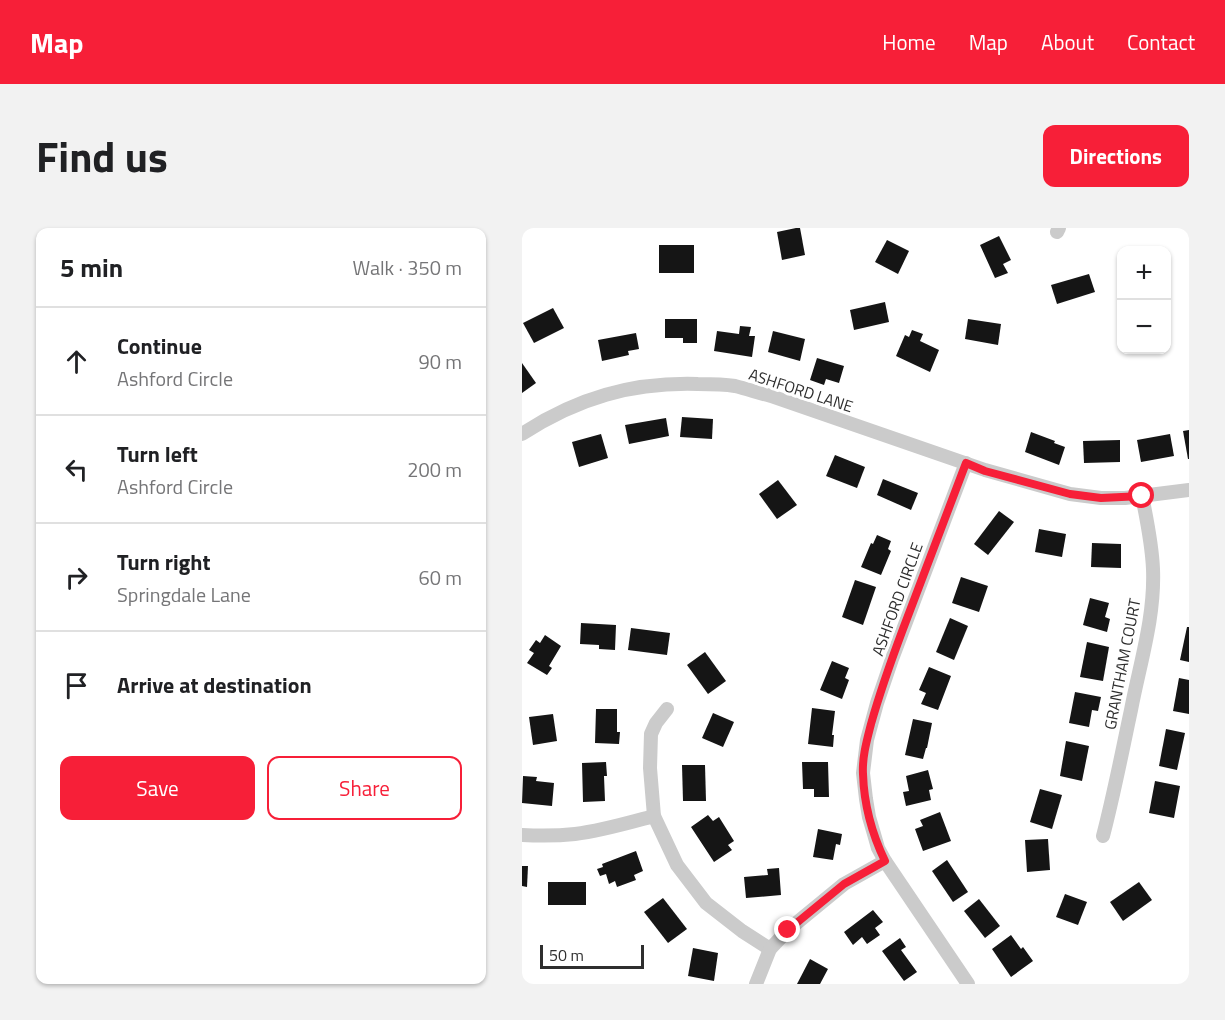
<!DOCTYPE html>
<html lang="en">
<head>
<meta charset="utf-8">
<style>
	body { margin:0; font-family:"Titillium Web",sans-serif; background:#f2f2f2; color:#202124 }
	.controls { position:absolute; right:18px; top:18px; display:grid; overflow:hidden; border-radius:12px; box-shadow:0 2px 4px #0004 }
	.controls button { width:54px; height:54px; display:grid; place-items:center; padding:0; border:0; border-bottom:2px solid #e0e0e0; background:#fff; color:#202124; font:30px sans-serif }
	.scale { position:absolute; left:18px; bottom:15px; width:104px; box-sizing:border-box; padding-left:6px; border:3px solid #2e2e2e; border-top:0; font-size:16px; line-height:21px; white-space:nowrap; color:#2e2e2e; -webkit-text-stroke:4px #fff; paint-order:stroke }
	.stop { position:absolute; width:18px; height:18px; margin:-14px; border:4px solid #f71f38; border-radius:50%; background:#fff }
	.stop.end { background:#f71f38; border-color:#fff; box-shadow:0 2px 6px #0008 }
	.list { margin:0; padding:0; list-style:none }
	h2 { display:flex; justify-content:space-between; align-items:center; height:78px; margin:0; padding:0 24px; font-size:26px }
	h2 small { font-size:20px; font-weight:400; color:#757577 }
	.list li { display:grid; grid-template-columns:39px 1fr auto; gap:18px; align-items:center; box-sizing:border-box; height:108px; padding:0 24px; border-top:2px solid #e0e0e0 }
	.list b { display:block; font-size:22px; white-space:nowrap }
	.list p { margin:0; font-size:20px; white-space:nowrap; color:#757577 }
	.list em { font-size:20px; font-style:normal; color:#757577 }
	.actions { display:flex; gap:12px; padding:18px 24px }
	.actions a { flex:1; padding:14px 0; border:2px solid #f71f38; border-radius:12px; text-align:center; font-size:21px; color:#f71f38 }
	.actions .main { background:#f71f38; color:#fff }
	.icon { flex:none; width:33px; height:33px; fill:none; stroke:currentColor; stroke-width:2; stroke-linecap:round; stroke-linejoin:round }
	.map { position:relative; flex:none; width:667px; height:756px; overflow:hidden; border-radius:12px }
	header { display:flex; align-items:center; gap:36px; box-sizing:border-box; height:84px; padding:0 30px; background:#f71f38; color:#fff }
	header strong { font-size:28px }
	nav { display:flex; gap:33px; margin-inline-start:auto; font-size:21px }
	.intro { display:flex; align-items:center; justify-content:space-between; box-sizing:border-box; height:144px; padding:0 36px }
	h1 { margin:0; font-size:42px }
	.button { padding:15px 27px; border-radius:12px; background:#f71f38; color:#fff; font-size:21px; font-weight:700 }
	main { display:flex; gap:36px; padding:0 36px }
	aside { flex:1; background:#fff; border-radius:12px; box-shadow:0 2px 4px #0004 }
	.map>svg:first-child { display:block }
	.building { fill:#151515 }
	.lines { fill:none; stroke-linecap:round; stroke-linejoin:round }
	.street { stroke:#cbcbcb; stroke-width:14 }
	.route { stroke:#f71f38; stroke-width:8 }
	.labels { text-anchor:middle; stroke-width:6; stroke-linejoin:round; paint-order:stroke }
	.street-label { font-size:16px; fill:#2e2e2e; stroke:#fff }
</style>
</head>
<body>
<header>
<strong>Map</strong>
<nav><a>Home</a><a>Map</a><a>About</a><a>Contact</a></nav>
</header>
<div class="intro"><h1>Find us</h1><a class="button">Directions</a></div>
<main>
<aside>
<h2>5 min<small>Walk · 350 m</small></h2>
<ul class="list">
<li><svg class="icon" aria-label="ahead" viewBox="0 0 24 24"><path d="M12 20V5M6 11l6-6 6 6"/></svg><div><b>Continue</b><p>Ashford Circle</p></div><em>90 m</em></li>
<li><svg class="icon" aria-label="left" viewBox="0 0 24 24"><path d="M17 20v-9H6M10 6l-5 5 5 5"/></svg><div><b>Turn left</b><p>Ashford Circle</p></div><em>200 m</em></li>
<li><svg class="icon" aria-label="right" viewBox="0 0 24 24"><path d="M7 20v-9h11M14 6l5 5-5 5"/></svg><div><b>Turn right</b><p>Springdale Lane</p></div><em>60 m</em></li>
<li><svg class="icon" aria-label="arrive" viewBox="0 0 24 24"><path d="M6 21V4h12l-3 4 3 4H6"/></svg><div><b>Arrive at destination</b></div></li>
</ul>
<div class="actions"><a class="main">Save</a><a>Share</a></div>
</aside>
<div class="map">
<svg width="667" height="756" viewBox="0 0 667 756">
	<rect width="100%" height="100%" fill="#fff"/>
	<g class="building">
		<polygon points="274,0 278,0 283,27 260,32 255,4"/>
		<polygon points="477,8 489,32 481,36 486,45 473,50 458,17"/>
		<polygon points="365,12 387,23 376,46 353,34"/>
		<rect x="137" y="17" width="35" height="28"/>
		<polygon points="567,46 573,64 535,76 529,57"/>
		<polygon points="363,74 367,94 332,102 328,82"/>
		<polygon points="31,80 42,100 12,115 1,95"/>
		<polygon points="143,91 175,91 175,115 161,115 161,110 143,110"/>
		<polygon points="446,91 479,96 476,117 443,111"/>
		<polygon points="218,98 229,99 227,108 233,108 230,129 192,123 195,103 217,106"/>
		<polygon points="390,102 401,106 398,113 417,122 408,144 374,128 383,107 387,109"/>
		<polygon points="251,103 283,111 278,133 246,124"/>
		<polygon points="114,105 117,121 106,123 107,127 80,133 76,112"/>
		<polygon points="295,130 322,138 317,155 304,151 302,157 288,152"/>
		<polygon points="0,135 14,155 0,165"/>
		<polygon points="160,189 191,191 190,211 158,209"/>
		<polygon points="144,190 147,208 107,216 103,197"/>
		<polygon points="667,202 667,231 666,231 661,203"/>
		<polygon points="509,204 533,213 532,215 543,219 537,237 503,224"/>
		<polygon points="79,206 86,230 57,239 50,214"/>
		<polygon points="648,206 652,228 619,234 615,212"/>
		<polygon points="598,212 598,234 562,235 561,213"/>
		<polygon points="313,227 343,239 335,260 304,248"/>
		<polygon points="361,251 396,265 389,282 355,267"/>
		<polygon points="256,252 275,277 255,291 237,266"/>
		<polygon points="477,283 492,294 466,327 452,316"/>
		<polygon points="517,301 544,306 540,329 513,324"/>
		<polygon points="355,307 369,313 366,321 369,323 359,347 339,339 349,315 351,316"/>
		<polygon points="570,315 599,316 599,340 569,339"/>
		<polygon points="439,349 466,358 457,384 430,375"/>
		<polygon points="333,352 354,359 341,397 320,389"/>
		<polygon points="568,370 587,375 583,389 588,391 585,404 561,397"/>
		<polygon points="428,390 446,398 432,432 414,424"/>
		<polygon points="59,395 94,397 93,422 77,421 77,417 58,416"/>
		<polygon points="665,399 667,399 667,434 658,432"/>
		<polygon points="109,400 148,405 145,427 106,422"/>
		<polygon points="23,407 39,418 27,438 30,440 25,447 5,435 12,425 7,422 14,412 18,415"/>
		<polygon points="565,414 587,419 581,453 558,449"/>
		<polygon points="183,424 204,453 186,466 165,437"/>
		<polygon points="310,433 327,440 323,450 327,452 320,471 298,462"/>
		<polygon points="407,439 429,448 416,482 399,476 404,465 397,462"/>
		<polygon points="657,450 667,452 667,486 651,483"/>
		<polygon points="553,464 579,469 576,483 570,482 567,499 547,495"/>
		<polygon points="290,480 313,483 310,507 312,507 311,519 286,516"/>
		<polygon points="74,481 95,481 95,504 98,504 97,516 73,515"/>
		<polygon points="191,485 212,494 201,519 180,510"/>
		<polygon points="31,486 35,513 11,517 7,489"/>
		<polygon points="391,491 410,495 405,520 404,520 401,531 383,527"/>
		<polygon points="644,501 663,505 655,542 637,538"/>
		<polygon points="544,513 567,518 560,553 538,548"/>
		<polygon points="84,534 85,548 82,548 83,573 61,574 60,535"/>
		<polygon points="280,534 306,534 307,569 292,569 292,561 281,561"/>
		<polygon points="160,537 183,537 184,573 161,573"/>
		<polygon points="406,542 411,561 407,562 409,572 384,578 381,564 387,563 384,548"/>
		<polygon points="1,548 15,549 14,553 32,555 30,578 0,575"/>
		<polygon points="633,553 658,558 652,590 627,585"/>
		<polygon points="518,561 540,567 530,601 508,594"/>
		<polygon points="418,584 429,613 401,623 393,601 401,598 398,592"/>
		<polygon points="186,587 191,593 197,589 212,613 206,617 210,622 192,634 169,599"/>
		<polygon points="296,601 320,606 318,617 314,616 311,632 291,629"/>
		<polygon points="526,611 528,642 505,644 503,612"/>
		<polygon points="114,623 121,643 112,647 114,652 95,659 93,653 87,656 84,646 78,648 75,641 81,639 80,636"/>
		<polygon points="425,632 446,664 431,674 410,643"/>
		<polygon points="0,638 6,638 5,659 0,658"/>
		<polygon points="257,640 259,667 224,670 222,649 246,647 245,641"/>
		<rect x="26" y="654" width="38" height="23"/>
		<polygon points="617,654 630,672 601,693 588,674"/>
		<polygon points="543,666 565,674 556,697 534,689"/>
		<polygon points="141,670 165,701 146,715 122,684"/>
		<polygon points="457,671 478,698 463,710 442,683"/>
		<polygon points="351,682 361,694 353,700 358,707 345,716 340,709 331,717 322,704"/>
		<polygon points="489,707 499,721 501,719 511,733 489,749 470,721"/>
		<polygon points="378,710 384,719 379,722 395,744 382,753 360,723"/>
		<polygon points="171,720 196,725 192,753 166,748"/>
		<polygon points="288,731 306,741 298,756 275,756"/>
	</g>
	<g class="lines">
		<g class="street">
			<polyline points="535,4 537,0"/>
			<path d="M 0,206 C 55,170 110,154 176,156 C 188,156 201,156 213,158 C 225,161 237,165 249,168 L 463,242 L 548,266 L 579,270 L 603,270 L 667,262"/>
			<polyline points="444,235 370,431 355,475 345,512 341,545 344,571 347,589 352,606 356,620 363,633 446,756"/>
			<polyline points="145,481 134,495 129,506 128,540 132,588 155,637 184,675 220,703 248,721"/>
			<path d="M 0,607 C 18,608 35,608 53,606 C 79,603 106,595 132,588"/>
			<path d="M 581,608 C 592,566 600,524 609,482 C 618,435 633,389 631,341 C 630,317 625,292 620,268"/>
			<polyline points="234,756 248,721 266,702 322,656 363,633"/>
		</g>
	</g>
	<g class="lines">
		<path class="route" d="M 266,702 L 322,656 L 363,633 C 350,606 342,576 341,546 C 340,529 345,512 349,496 C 358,464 369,433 381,401 C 402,346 423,290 444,235 L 463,243 L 548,266 L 579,270 L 620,268"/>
	</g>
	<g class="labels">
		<g class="street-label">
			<text transform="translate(279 162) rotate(18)" y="6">ASHFORD LANE</text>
			<text transform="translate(375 371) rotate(-70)" y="6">ASHFORD CIRCLE</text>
			<text transform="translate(600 436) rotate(-79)" y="6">GRANTHAM COURT</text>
		</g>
	</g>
</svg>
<div class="controls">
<button>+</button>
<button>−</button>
</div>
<div class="scale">50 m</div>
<div class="stop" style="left:620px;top:268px"></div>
<div class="stop end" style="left:266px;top:702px"></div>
</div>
</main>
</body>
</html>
